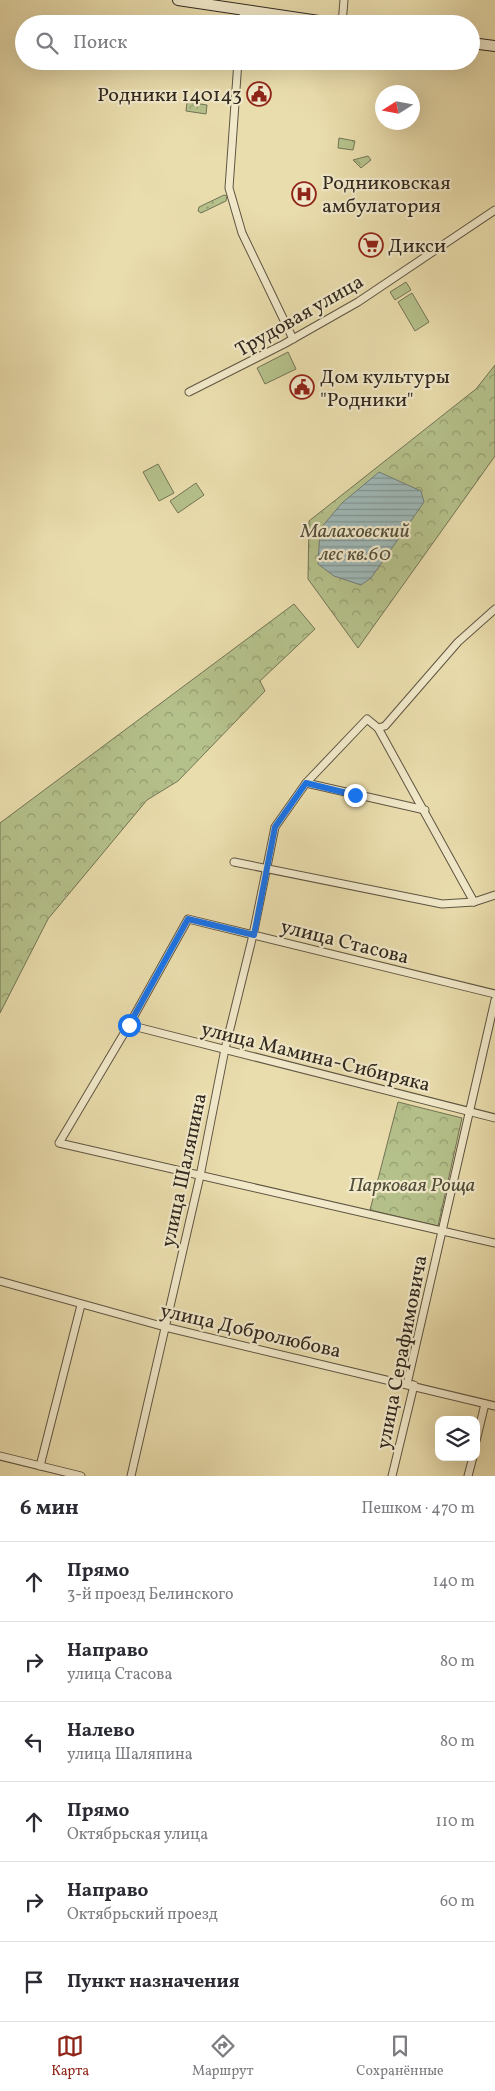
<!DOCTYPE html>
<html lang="ru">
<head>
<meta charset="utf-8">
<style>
	body { margin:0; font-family:Vollkorn,serif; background:#f7f7f7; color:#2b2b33 }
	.controls { position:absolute; right:15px; bottom:15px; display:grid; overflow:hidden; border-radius:10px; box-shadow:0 5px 20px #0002 }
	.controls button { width:45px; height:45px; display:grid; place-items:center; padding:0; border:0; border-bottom:1px solid #e1e1e2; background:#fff; color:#2b2b33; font:25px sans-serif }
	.compass { position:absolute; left:375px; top:85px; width:45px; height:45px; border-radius:50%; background:#fff; box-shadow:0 5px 20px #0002; rotate:259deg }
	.stop { position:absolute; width:15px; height:15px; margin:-11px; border:4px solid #1a73e8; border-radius:50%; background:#fff }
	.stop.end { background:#1a73e8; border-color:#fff; box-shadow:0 1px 5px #0008 }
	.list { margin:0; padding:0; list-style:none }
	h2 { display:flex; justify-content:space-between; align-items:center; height:65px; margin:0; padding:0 20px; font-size:21px }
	h2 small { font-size:16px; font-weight:400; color:#7c7c81 }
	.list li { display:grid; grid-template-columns:32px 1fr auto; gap:15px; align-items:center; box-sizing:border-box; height:80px; padding:0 20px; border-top:1px solid #e1e1e2 }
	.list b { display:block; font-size:19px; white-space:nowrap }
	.list p { margin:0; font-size:16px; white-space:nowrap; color:#7c7c81 }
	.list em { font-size:16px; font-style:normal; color:#7c7c81 }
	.icon { flex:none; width:28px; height:28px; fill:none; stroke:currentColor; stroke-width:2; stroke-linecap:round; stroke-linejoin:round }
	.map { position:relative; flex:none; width:495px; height:1476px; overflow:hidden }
	.search { position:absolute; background:#fff; box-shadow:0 5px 20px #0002; left:15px; right:15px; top:15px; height:55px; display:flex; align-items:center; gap:12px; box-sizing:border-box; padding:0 18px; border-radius:28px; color:#7c7c81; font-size:19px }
	.sheet { height:545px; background:#fff }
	nav { display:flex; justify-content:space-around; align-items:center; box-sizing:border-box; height:70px; border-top:1px solid #e1e1e2; background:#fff; font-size:14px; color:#7c7c81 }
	nav a { display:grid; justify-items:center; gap:2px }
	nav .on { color:#8f2418 }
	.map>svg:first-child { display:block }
	.grass { fill:url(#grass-dots); stroke:#727455 }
	.forest { fill:url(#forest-crowns); stroke:#727455 }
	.pitch { fill:#b5c18b; stroke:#727455 }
	.water { fill:url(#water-rules); stroke:#727e7a }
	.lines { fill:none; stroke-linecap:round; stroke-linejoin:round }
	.street-casing { stroke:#5e5542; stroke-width:9 }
	.secondary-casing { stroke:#30281f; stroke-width:12 }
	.street { stroke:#f1e9ca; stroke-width:7 }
	.secondary { stroke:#f1e9ca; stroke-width:10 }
	.route { stroke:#1a73e8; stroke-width:6 }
	.labels { text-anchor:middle; stroke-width:4.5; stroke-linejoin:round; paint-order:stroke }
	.poi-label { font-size:20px; fill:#30281f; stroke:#f1e9ca; text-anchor:start }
	.street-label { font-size:20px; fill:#30281f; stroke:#f1e9ca }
	.park-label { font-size:20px; font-style:italic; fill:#514e3a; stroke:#f1e9ca }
</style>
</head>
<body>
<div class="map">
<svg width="495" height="1476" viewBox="0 0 495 1476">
	<defs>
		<pattern id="grass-dots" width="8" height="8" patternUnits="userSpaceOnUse" patternTransform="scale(1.25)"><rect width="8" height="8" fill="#b5c18b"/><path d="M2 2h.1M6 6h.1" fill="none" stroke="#949d71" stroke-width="1.8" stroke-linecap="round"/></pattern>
		<pattern id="forest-crowns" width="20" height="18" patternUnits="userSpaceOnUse" patternTransform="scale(1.25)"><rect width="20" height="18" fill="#b5c18b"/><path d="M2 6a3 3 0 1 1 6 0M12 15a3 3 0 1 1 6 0" fill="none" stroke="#949d71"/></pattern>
		<pattern id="water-rules" width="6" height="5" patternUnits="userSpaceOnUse" patternTransform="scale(1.25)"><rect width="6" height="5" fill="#9eb8b7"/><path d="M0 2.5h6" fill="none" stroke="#819694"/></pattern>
	</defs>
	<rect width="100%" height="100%" fill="#eaddad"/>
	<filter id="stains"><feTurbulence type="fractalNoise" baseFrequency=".004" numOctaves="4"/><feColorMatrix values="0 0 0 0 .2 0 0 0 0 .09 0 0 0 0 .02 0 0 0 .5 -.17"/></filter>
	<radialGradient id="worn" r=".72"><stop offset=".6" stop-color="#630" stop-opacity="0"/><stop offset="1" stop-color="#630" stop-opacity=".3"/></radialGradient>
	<polygon class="grass" points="224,195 227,196 226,201 201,213 198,211 199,207"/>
	<g class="forest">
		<polygon points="187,102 207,105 206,114 186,111"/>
		<polygon points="339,138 355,141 353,150 338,148"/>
		<polygon points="368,156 371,160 361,168 353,160"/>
		<polygon points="495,365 495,456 358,648 308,579 309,521 476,389"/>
		<polygon points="294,604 315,629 260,681 265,691 178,781 147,800 48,919 0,1013 0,823"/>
		<polygon points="398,1102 462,1118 438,1226 370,1210"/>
	</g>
	<g class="pitch">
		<polygon points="406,282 411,290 395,300 390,292"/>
		<polygon points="412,293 429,322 415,331 398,302"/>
		<polygon points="288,352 296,369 265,384 257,368"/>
		<polygon points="158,464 174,493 159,501 143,472"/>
		<polygon points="196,483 204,495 178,513 170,501"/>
	</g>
	<polygon class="water" points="379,472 421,491 424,502 371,578 361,585 334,576 318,564 320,529 342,503"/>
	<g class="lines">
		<g class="street-casing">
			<g id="street">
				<polyline points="242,24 244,10"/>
				<polyline points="342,24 344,0"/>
				<polyline points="238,61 229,188 242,233 293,339"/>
				<polyline points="189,392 284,344 358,302 495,210"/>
				<polyline points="378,728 474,902"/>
				<polyline points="306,783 425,810"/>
				<polyline points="234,862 442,904 474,902 495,895"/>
				<polyline points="495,994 188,919 129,1025 59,1143 495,1243"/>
				<polyline points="129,1025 495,1118"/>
				<polyline points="0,1281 165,1327 495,1406"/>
				<polyline points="476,1441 485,1404"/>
				<polyline points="0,1456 81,1476"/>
				<polyline points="40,1466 81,1305"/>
				<polyline points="131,1476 200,1176 225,1049 253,935 275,827 306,783 367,719 378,728 385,726 458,642 495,609"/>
				<polyline points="392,1476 414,1385 407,1384 495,1000"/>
				<polyline points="468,1476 473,1457"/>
			</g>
		</g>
		<g class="secondary-casing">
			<g id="secondary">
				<polyline points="178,0 339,24"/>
				<polyline points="471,43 495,46"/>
			</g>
		</g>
		<use href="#street" class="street"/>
		<use href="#secondary" class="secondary"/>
	</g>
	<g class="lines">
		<polyline class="route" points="129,1025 188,919 254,935 275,827 306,783 355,795"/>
	</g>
	<defs>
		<g id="civic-ring" transform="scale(1.25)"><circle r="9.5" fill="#f1e9ca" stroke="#8f2418" stroke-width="1.5"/><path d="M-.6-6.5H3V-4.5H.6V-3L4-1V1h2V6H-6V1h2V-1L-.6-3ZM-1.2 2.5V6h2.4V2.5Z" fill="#8f2418"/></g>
		<g id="hospital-ring" transform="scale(1.25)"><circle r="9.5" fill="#f1e9ca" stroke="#8f2418" stroke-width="1.5"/><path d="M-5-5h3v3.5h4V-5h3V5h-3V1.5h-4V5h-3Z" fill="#8f2418"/></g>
		<g id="supermarket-ring" transform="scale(1.25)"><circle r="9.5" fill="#f1e9ca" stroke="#8f2418" stroke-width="1.5"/><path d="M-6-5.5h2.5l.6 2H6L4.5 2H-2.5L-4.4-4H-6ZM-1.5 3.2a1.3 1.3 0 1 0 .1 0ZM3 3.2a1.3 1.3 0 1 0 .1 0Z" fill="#8f2418"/></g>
	</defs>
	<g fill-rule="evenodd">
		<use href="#civic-ring" x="259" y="94"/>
		<use href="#hospital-ring" x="304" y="194"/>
		<use href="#supermarket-ring" x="371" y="245"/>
		<use href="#civic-ring" x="302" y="387"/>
	</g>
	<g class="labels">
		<g class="poi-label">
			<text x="242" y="101" text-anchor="end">Родники 140143</text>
			<text x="322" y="189">Родниковская<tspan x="322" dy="23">амбулатория</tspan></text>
			<text x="388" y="252">Дикси</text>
			<text x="320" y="383">Дом культуры<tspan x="320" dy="23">"Родники"</tspan></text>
		</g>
		<g class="street-label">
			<text transform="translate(299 315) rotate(-30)" y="7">Трудовая улица</text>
			<text transform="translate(345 941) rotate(14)" y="7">улица Стасова</text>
			<text transform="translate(316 1056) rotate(14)" y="7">улица Мамина-Сибиряка</text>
			<text transform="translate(183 1170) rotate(-78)" y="7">улица Шаляпина</text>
			<text transform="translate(251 1330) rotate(13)" y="7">улица Добролюбова</text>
			<text transform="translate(401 1352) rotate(-79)" y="7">улица Серафимовича</text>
		</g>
		<g class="park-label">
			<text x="355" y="537">Малаховский<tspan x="355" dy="23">лес кв.60</tspan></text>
			<text x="412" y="1191">Парковая Роща</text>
		</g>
	</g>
	<rect width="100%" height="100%" filter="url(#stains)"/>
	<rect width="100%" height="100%" fill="url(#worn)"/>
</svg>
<div class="controls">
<button><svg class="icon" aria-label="layers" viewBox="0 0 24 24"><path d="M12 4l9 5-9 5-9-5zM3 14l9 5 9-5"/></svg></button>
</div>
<svg class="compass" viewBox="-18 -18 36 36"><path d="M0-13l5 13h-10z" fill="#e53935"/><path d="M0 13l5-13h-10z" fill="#7c7c81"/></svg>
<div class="stop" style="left:129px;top:1025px"></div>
<div class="stop end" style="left:355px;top:795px"></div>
<div class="search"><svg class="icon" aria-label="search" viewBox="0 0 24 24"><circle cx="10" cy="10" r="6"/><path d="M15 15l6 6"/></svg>Поиск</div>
</div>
<section class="sheet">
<h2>6 мин<small>Пешком · 470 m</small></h2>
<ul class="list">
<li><svg class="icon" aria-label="ahead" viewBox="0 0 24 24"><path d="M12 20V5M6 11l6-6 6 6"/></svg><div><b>Прямо</b><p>3-й проезд Белинского</p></div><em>140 m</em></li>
<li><svg class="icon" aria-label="right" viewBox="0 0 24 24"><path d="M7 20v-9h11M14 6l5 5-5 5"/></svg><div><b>Направо</b><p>улица Стасова</p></div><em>80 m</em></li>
<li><svg class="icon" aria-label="left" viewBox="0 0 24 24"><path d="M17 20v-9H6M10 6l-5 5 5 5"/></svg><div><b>Налево</b><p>улица Шаляпина</p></div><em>80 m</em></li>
<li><svg class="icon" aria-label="ahead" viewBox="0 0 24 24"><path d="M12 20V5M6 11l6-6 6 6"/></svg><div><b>Прямо</b><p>Октябрьская улица</p></div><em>110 m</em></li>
<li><svg class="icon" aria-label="right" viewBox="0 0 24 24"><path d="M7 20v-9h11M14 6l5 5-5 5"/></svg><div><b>Направо</b><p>Октябрьский проезд</p></div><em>60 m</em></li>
<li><svg class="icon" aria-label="arrive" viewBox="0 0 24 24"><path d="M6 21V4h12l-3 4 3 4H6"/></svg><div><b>Пункт назначения</b></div></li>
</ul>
</section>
<nav>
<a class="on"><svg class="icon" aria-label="map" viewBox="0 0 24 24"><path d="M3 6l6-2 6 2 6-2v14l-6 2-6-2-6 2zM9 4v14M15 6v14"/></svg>Карта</a>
<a><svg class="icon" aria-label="directions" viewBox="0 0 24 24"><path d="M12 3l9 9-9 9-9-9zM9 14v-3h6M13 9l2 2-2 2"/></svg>Маршрут</a>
<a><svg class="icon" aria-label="saved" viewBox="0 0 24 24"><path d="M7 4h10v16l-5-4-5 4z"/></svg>Сохранённые</a>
</nav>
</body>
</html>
